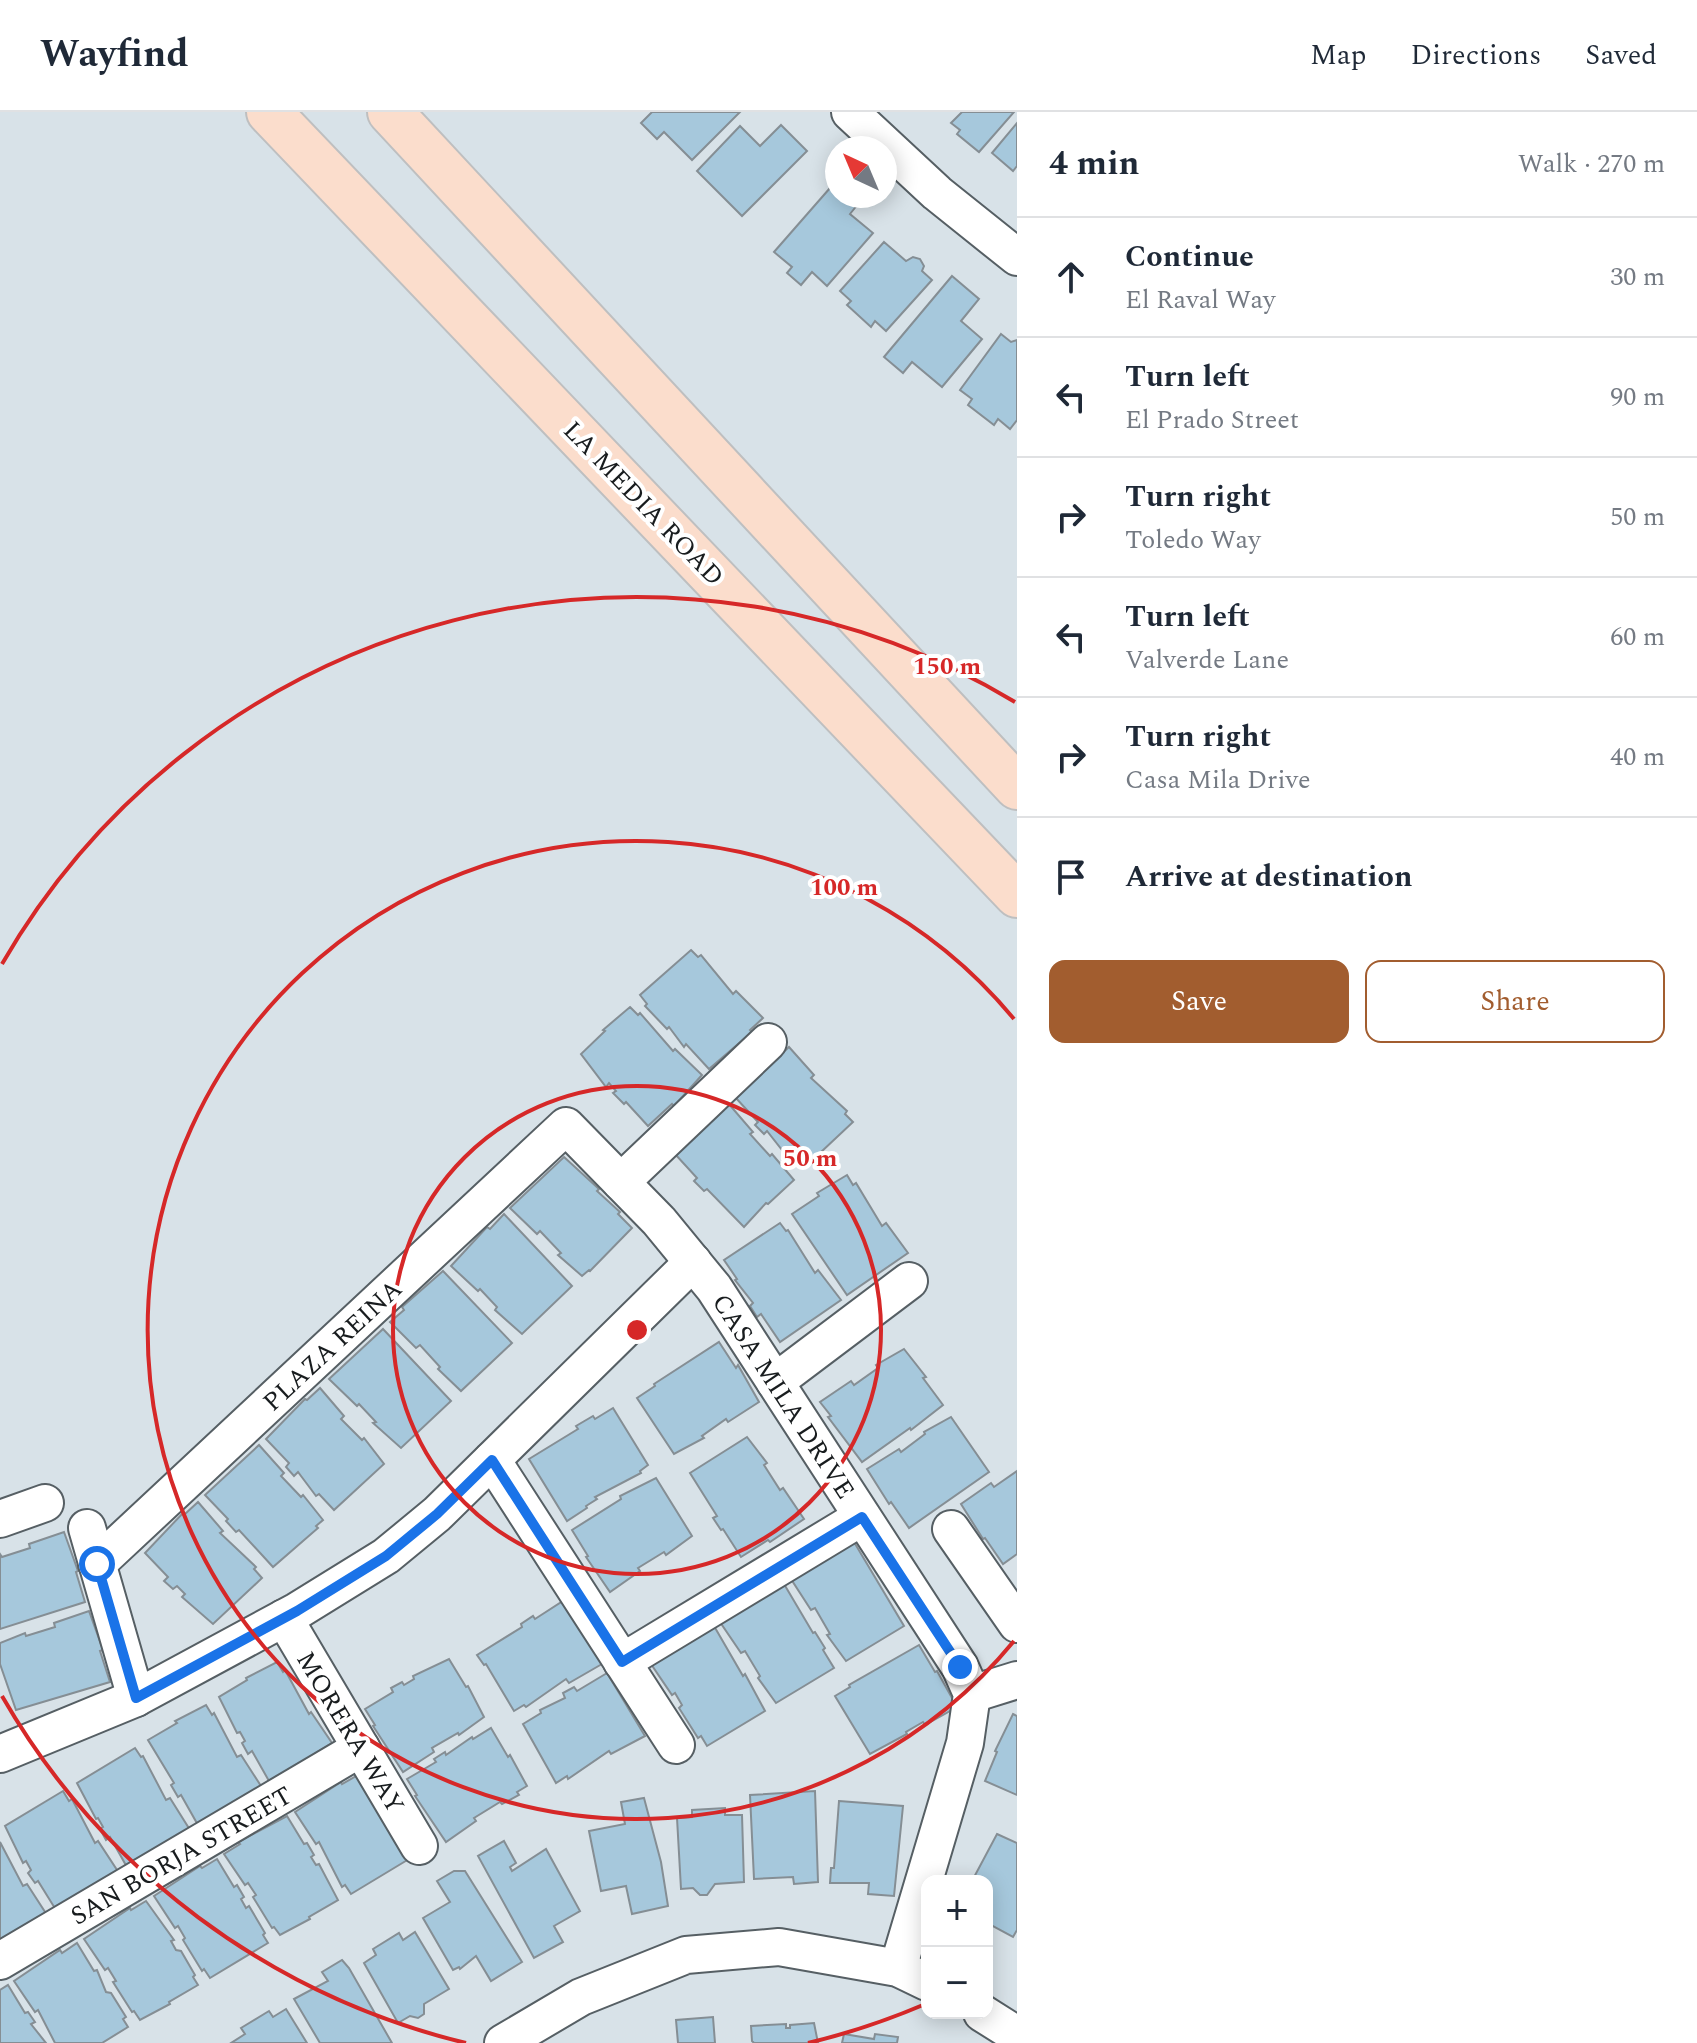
<!DOCTYPE html>
<html lang="en">
<head>
<meta charset="utf-8">
<style>
	body { margin:0; font-family:Spectral,serif; background:#f2f2f3; color:#1f2937 }
	.controls { position:absolute; right:24px; bottom:24px; display:grid; overflow:hidden; border-radius:16px; box-shadow:0 4px 20px #0003 }
	.controls button { width:72px; height:72px; display:grid; place-items:center; padding:0; border:0; border-bottom:2px solid #e0e1e3; background:#fff; color:#1f2937; font:40px sans-serif }
	.compass { position:absolute; left:825px; top:24px; width:72px; height:72px; border-radius:50%; background:#fff; box-shadow:0 4px 20px #0003; rotate:316deg }
	.stop { position:absolute; width:24px; height:24px; margin:-18px; border:6px solid #1a73e8; border-radius:50%; background:#fff }
	.stop.end { background:#1a73e8; border-color:#fff; box-shadow:0 2px 8px #0008 }
	.list { margin:0; padding:0; list-style:none }
	h2 { display:flex; justify-content:space-between; align-items:center; height:104px; margin:0; padding:0 32px; font-size:34px }
	h2 small { font-size:26px; font-weight:400; color:#747a83 }
	.list li { display:grid; grid-template-columns:52px 1fr auto; gap:24px; align-items:center; box-sizing:border-box; height:120px; padding:0 32px; border-top:2px solid #e0e1e3 }
	.list b { display:block; font-size:30px; white-space:nowrap }
	.list p { margin:0; font-size:26px; white-space:nowrap; color:#747a83 }
	.list em { font-size:26px; font-style:normal; color:#747a83 }
	.actions { display:flex; gap:16px; padding:24px 32px }
	.actions a { flex:1; padding:18px 0; border:2px solid #a25d2f; border-radius:16px; text-align:center; font-size:28px; color:#a25d2f }
	.actions .main { background:#a25d2f; color:#fff }
	.icon { flex:none; width:44px; height:44px; fill:none; stroke:currentColor; stroke-width:2; stroke-linecap:round; stroke-linejoin:round }
	.map { position:relative; flex:none; width:1017px; height:1931px; overflow:hidden }
	header { display:flex; align-items:center; gap:48px; box-sizing:border-box; height:112px; padding:0 40px; background:#fff; border-bottom:2px solid #e0e1e3 }
	header strong { font-size:38px }
	nav { display:flex; gap:44px; margin-inline-start:auto; font-size:28px }
	main { display:flex }
	aside { flex:1; background:#fff }
	.map>svg:first-child { display:block }
	.building { fill:#a6c8dc; stroke:#858e94; stroke-width:2 }
	.lines { fill:none; stroke-linecap:round; stroke-linejoin:round }
	.minor-casing { stroke:#565f64; stroke-width:40 }
	.major-casing { stroke:#bebfc0; stroke-width:48 }
	.minor { stroke:#fff; stroke-width:36 }
	.major { stroke:#fbddcc; stroke-width:44 }
	.route { stroke:#1a73e8; stroke-width:10 }
	.ring { fill:none; stroke:#d62828; stroke-width:4 }
	.labels { text-anchor:middle; stroke-width:8; stroke-linejoin:round; paint-order:stroke }
	.street-label { font-size:26px; fill:#181c1e; stroke:#fff }
	.centre { fill:#d62828; stroke:#fff; stroke-width:4 }
	.ring-label { font-size:24px; text-anchor:middle; font-weight:bold; fill:#d62828; stroke:#fff; stroke-width:8; stroke-linejoin:round; paint-order:stroke }
</style>
</head>
<body>
<header>
<strong>Wayfind</strong>
<nav><a>Map</a><a>Directions</a><a>Saved</a></nav>
</header>
<main>
<div class="map">
<svg width="1017" height="1931" viewBox="0 0 1017 1931">
	<rect width="100%" height="100%" fill="#d8e2e8"/>
	<g class="building">
		<polygon points="652,0 740,0 692,48 664,20 657,27 641,11"/>
		<polygon points="962,0 1014,0 979,40 957,22 960,18 951,11"/>
		<polygon points="1017,11 1017,54 1013,59 992,41"/>
		<polygon points="781,13 807,39 742,104 697,59 740,14 760,34"/>
		<polygon points="837,68 837,84 858,84 862,87 850,102 873,121 827,174 812,160 801,173 787,161 792,155 774,140"/>
		<polygon points="884,130 906,149 913,145 920,147 924,154 922,159 932,168 886,219 875,209 871,215 847,193 851,189 840,179"/>
		<polygon points="952,164 979,187 961,209 982,227 942,275 912,250 903,261 884,245"/>
		<polygon points="1001,222 1011,230 1017,228 1017,308 1010,317 998,307 994,313 968,293 972,287 960,278"/>
		<polygon points="691,838 698,845 701,843 733,882 736,879 763,906 750,918 752,920 709,957 686,932 684,935 669,915 667,917 645,894 647,892 640,883"/>
		<polygon points="630,895 638,903 640,901 673,939 675,937 702,963 674,994 672,992 648,1014 626,990 624,992 613,981 616,979 609,971 606,975 581,942 605,919 603,918"/>
		<polygon points="789,935 814,963 811,966 847,999 845,1002 853,1010 804,1056 788,1040 786,1043 767,1019 764,1022 755,1013 758,1010 735,985"/>
		<polygon points="728,991 753,1020 750,1022 770,1044 772,1042 794,1068 768,1092 766,1091 744,1115 707,1077 704,1079 694,1069 697,1066 675,1042"/>
		<polygon points="564,1045 599,1077 597,1079 620,1100 618,1102 632,1116 590,1159 589,1158 582,1164 558,1143 561,1141 540,1119 537,1122 510,1096"/>
		<polygon points="847,1063 853,1073 856,1071 882,1114 886,1111 908,1141 847,1183 792,1102 819,1084 817,1081"/>
		<polygon points="504,1102 572,1174 522,1222 495,1198 497,1195 480,1177 478,1179 451,1154 487,1115 490,1117"/>
		<polygon points="780,1111 786,1119 788,1118 815,1161 818,1158 841,1188 780,1230 761,1202 757,1205 750,1194 753,1191 735,1168 737,1167 724,1148"/>
		<polygon points="443,1159 512,1231 461,1279 438,1257 440,1255 420,1233 416,1236 390,1210 404,1198 402,1195"/>
		<polygon points="383,1217 451,1289 401,1336 373,1311 376,1310 359,1292 357,1294 329,1267"/>
		<polygon points="719,1230 736,1256 738,1253 759,1290 728,1310 726,1307 702,1324 704,1326 674,1342 637,1286 655,1274 654,1272"/>
		<polygon points="904,1237 926,1265 923,1266 943,1293 911,1318 910,1316 862,1350 828,1305 831,1304 820,1290 851,1269 854,1273 878,1256 876,1253"/>
		<polygon points="320,1276 344,1304 341,1307 362,1328 364,1326 384,1352 334,1398 319,1382 316,1384 298,1360 294,1364 286,1355 289,1351 266,1327 305,1287 307,1288"/>
		<polygon points="613,1296 648,1353 640,1359 641,1361 595,1385 597,1387 586,1394 587,1396 567,1409 529,1347 578,1317 576,1314 593,1304 595,1307"/>
		<polygon points="951,1305 989,1360 909,1416 891,1390 889,1392 867,1357 899,1337 901,1340 925,1322 924,1320"/>
		<polygon points="747,1325 767,1351 764,1353 780,1378 783,1376 804,1407 770,1430 768,1428 741,1445 723,1417 721,1418 713,1406 717,1404 690,1361"/>
		<polygon points="259,1333 284,1361 281,1364 301,1385 303,1383 323,1408 316,1414 318,1416 273,1455 239,1418 236,1420 226,1409 228,1407 205,1383"/>
		<polygon points="1017,1359 1017,1442 1003,1452 985,1426 983,1427 961,1392 991,1371 994,1375"/>
		<polygon points="656,1366 692,1424 666,1443 664,1440 638,1456 640,1459 610,1480 586,1445 588,1444 572,1418 621,1387 620,1384"/>
		<polygon points="198,1390 223,1419 220,1421 256,1455 254,1457 262,1466 213,1512 182,1485 185,1482 177,1474 173,1477 164,1469 168,1465 145,1441 183,1401 185,1402"/>
		<polygon points="64,1420 78,1459 76,1460 85,1490 0,1517 0,1442 2,1445 30,1436 29,1432"/>
		<polygon points="854,1430 904,1514 846,1549 827,1523 830,1522 815,1496 811,1498 791,1467"/>
		<polygon points="784,1472 813,1521 815,1520 825,1536 823,1538 834,1556 776,1591 758,1566 760,1564 745,1539 741,1541 720,1510"/>
		<polygon points="563,1489 602,1552 569,1571 566,1567 526,1595 524,1593 514,1599 486,1552 484,1553 477,1543 522,1515 521,1512 533,1504 535,1507"/>
		<polygon points="89,1499 103,1538 100,1539 110,1570 16,1598 0,1552 0,1531 25,1521 26,1524 55,1515 54,1511"/>
		<polygon points="714,1514 743,1564 745,1562 765,1599 707,1634 701,1624 698,1626 679,1596 682,1593 675,1581 672,1583 651,1552"/>
		<polygon points="919,1533 935,1560 937,1559 957,1595 925,1613 923,1610 906,1620 907,1622 870,1642 835,1584 850,1575 849,1573"/>
		<polygon points="449,1547 466,1575 468,1574 484,1605 459,1623 458,1621 432,1636 434,1640 403,1660 373,1614 375,1613 365,1597 393,1580 391,1576 402,1570 404,1573 414,1567 413,1564"/>
		<polygon points="277,1550 283,1560 285,1558 309,1602 311,1600 332,1631 316,1641 318,1643 269,1669 252,1639 248,1642 242,1631 245,1629 240,1620 237,1621 219,1585 247,1568 246,1566"/>
		<polygon points="607,1561 645,1624 611,1642 609,1639 568,1667 567,1664 556,1671 523,1612 541,1601 540,1598 565,1586 563,1581 574,1575 577,1579"/>
		<polygon points="206,1593 212,1603 214,1601 237,1645 241,1643 261,1674 198,1713 181,1683 178,1685 171,1673 174,1671 148,1628 177,1611 175,1609"/>
		<polygon points="1013,1602 1017,1604 1017,1683 985,1669 997,1640 995,1639"/>
		<polygon points="491,1616 508,1645 510,1643 527,1674 517,1680 519,1683 502,1692 500,1690 474,1706 476,1709 446,1730 415,1684 417,1683 407,1667 436,1650 434,1647 445,1640 446,1643 472,1625 473,1627"/>
		<polygon points="135,1636 141,1645 143,1644 166,1688 170,1686 190,1718 127,1755 110,1725 106,1728 100,1717 103,1715 98,1706 96,1707 77,1671"/>
		<polygon points="358,1663 409,1747 351,1782 345,1773 342,1775 319,1730 316,1732 295,1700 341,1670 342,1672"/>
		<polygon points="63,1679 69,1689 72,1687 95,1731 98,1729 119,1761 56,1798 38,1769 35,1771 28,1761 31,1758 26,1749 23,1751 5,1714"/>
		<polygon points="815,1679 818,1770 794,1772 793,1765 754,1767 750,1683"/>
		<polygon points="644,1686 661,1750 668,1794 632,1802 626,1774 601,1779 589,1719 625,1712 621,1690"/>
		<polygon points="839,1689 903,1694 894,1784 868,1782 869,1771 830,1771 831,1756 834,1756"/>
		<polygon points="725,1696 725,1703 742,1703 744,1770 715,1772 707,1783 700,1783 693,1776 681,1777 677,1706 692,1705 692,1698"/>
		<polygon points="287,1704 304,1732 307,1731 314,1743 311,1745 316,1753 319,1752 338,1788 309,1805 310,1807 280,1823 274,1815 272,1816 253,1785 256,1783 248,1771 245,1773 224,1742 240,1732 238,1730"/>
		<polygon points="997,1722 1017,1731 1017,1818 1013,1825 987,1811 987,1769 972,1769"/>
		<polygon points="504,1729 516,1751 510,1755 512,1759 546,1737 580,1799 554,1814 563,1830 534,1846 478,1744"/>
		<polygon points="0,1730 23,1774 27,1772 47,1803 0,1832"/>
		<polygon points="217,1747 234,1775 237,1773 244,1785 241,1787 246,1796 249,1794 265,1821 263,1823 268,1831 210,1866 204,1857 202,1859 183,1828 185,1826 178,1814 175,1816 154,1784 200,1754 202,1756"/>
		<polygon points="454,1759 465,1759 522,1850 491,1869 476,1844 460,1857 459,1855 453,1858 423,1806 450,1790 437,1769"/>
		<polygon points="146,1789 174,1828 171,1829 176,1838 181,1839 195,1863 193,1865 198,1873 169,1890 170,1892 140,1908 134,1899 132,1900 113,1870 116,1869 108,1856 105,1858 84,1827 130,1796 131,1798"/>
		<polygon points="415,1820 449,1877 424,1892 424,1902 418,1906 410,1904 398,1911 364,1851 376,1843 373,1837 399,1821 403,1828"/>
		<polygon points="77,1831 94,1859 97,1858 106,1880 111,1881 126,1905 123,1907 128,1915 102,1931 55,1931 38,1898 35,1900 14,1869 60,1838 62,1841"/>
		<polygon points="342,1848 349,1856 392,1931 320,1931 294,1887 328,1869 322,1860"/>
		<polygon points="8,1873 25,1901 28,1900 35,1910 31,1912 46,1931 0,1931 0,1878"/>
		<polygon points="286,1897 307,1931 231,1931 245,1922 241,1916 269,1899 273,1905"/>
		<polygon points="713,1905 715,1931 678,1931 676,1908"/>
		<polygon points="814,1911 818,1931 754,1931 752,1929 751,1914 786,1912 786,1916 790,1916 790,1913"/>
		<polygon points="844,1922 874,1927 875,1922 898,1925 897,1931 842,1931"/>
	</g>
	<g class="lines">
		<g class="minor-casing">
			<g id="minor">
				<polyline points="850,0 937,81 1017,145"/>
				<polyline points="621,1070 768,930"/>
				<polyline points="775,1270 909,1169"/>
				<polyline points="492,1348 676,1633"/>
				<polyline points="0,1407 45,1391"/>
				<polyline points="87,1416 136,1586"/>
				<polyline points="951,1417 1017,1512"/>
				<polyline points="97,1452 566,1014 659,1109 714,1176 960,1555 972,1582 965,1631 898,1856"/>
				<polyline points="284,1506 419,1734"/>
				<polyline points="622,1550 862,1405"/>
				<polyline points="972,1582 1017,1568"/>
				<polyline points="0,1642 136,1586 297,1499 386,1444 437,1402 693,1150"/>
				<polyline points="0,1849 361,1636"/>
				<polyline points="982,1901 1017,1923"/>
				<polyline points="503,1931 581,1885 686,1843 779,1835 898,1856 927,1870"/>
			</g>
		</g>
		<g class="major-casing">
			<g id="major">
				<polyline points="269,0 1017,783"/>
				<polyline points="390,0 1017,675"/>
			</g>
		</g>
		<use href="#minor" class="minor"/>
		<use href="#major" class="major"/>
	</g>
	<g class="lines">
		<polyline class="route" points="97,1452 136,1586 297,1499 386,1444 437,1402 492,1348 622,1550 862,1405 960,1555"/>
	</g>
	<g class="ring">
		<circle cx="637" cy="1218" r="244"/>
		<path d="M1014 1529A489 489 0 1 1 1014 907"/>
		<path d="M923 1893A733 733 0 0 1 808 1931M466 1931A733 733 0 0 1 2 1584M2 852A733 733 0 0 1 1015 590"/>
	</g>
	<g class="labels">
		<g class="street-label">
			<text transform="translate(644 391) rotate(46)" y="9">LA MEDIA ROAD</text>
			<text transform="translate(332 1233) rotate(-43)" y="9">PLAZA REINA</text>
			<text transform="translate(784 1284) rotate(57)" y="9">CASA MILA DRIVE</text>
			<text transform="translate(351 1620) rotate(59)" y="9">MORERA WAY</text>
			<text transform="translate(181 1743) rotate(-30)" y="9">SAN BORJA STREET</text>
		</g>
	</g>
	<circle cx="637" cy="1218" r="12" class="centre"/>
	<g class="ring-label">
		<text x="947" y="562">150 m</text>
		<text x="844" y="783">100 m</text>
		<text x="810" y="1054">50 m</text>
	</g>
</svg>
<div class="controls">
<button>+</button>
<button>−</button>
</div>
<svg class="compass" viewBox="-18 -18 36 36"><path d="M0-13l5 13h-10z" fill="#e53935"/><path d="M0 13l5-13h-10z" fill="#747a83"/></svg>
<div class="stop" style="left:97px;top:1452px"></div>
<div class="stop end" style="left:960px;top:1555px"></div>
</div>
<aside>
<h2>4 min<small>Walk · 270 m</small></h2>
<ul class="list">
<li><svg class="icon" aria-label="ahead" viewBox="0 0 24 24"><path d="M12 20V5M6 11l6-6 6 6"/></svg><div><b>Continue</b><p>El Raval Way</p></div><em>30 m</em></li>
<li><svg class="icon" aria-label="left" viewBox="0 0 24 24"><path d="M17 20v-9H6M10 6l-5 5 5 5"/></svg><div><b>Turn left</b><p>El Prado Street</p></div><em>90 m</em></li>
<li><svg class="icon" aria-label="right" viewBox="0 0 24 24"><path d="M7 20v-9h11M14 6l5 5-5 5"/></svg><div><b>Turn right</b><p>Toledo Way</p></div><em>50 m</em></li>
<li><svg class="icon" aria-label="left" viewBox="0 0 24 24"><path d="M17 20v-9H6M10 6l-5 5 5 5"/></svg><div><b>Turn left</b><p>Valverde Lane</p></div><em>60 m</em></li>
<li><svg class="icon" aria-label="right" viewBox="0 0 24 24"><path d="M7 20v-9h11M14 6l5 5-5 5"/></svg><div><b>Turn right</b><p>Casa Mila Drive</p></div><em>40 m</em></li>
<li><svg class="icon" aria-label="arrive" viewBox="0 0 24 24"><path d="M6 21V4h12l-3 4 3 4H6"/></svg><div><b>Arrive at destination</b></div></li>
</ul>
<div class="actions"><a class="main">Save</a><a>Share</a></div>
</aside>
</main>
</body>
</html>
